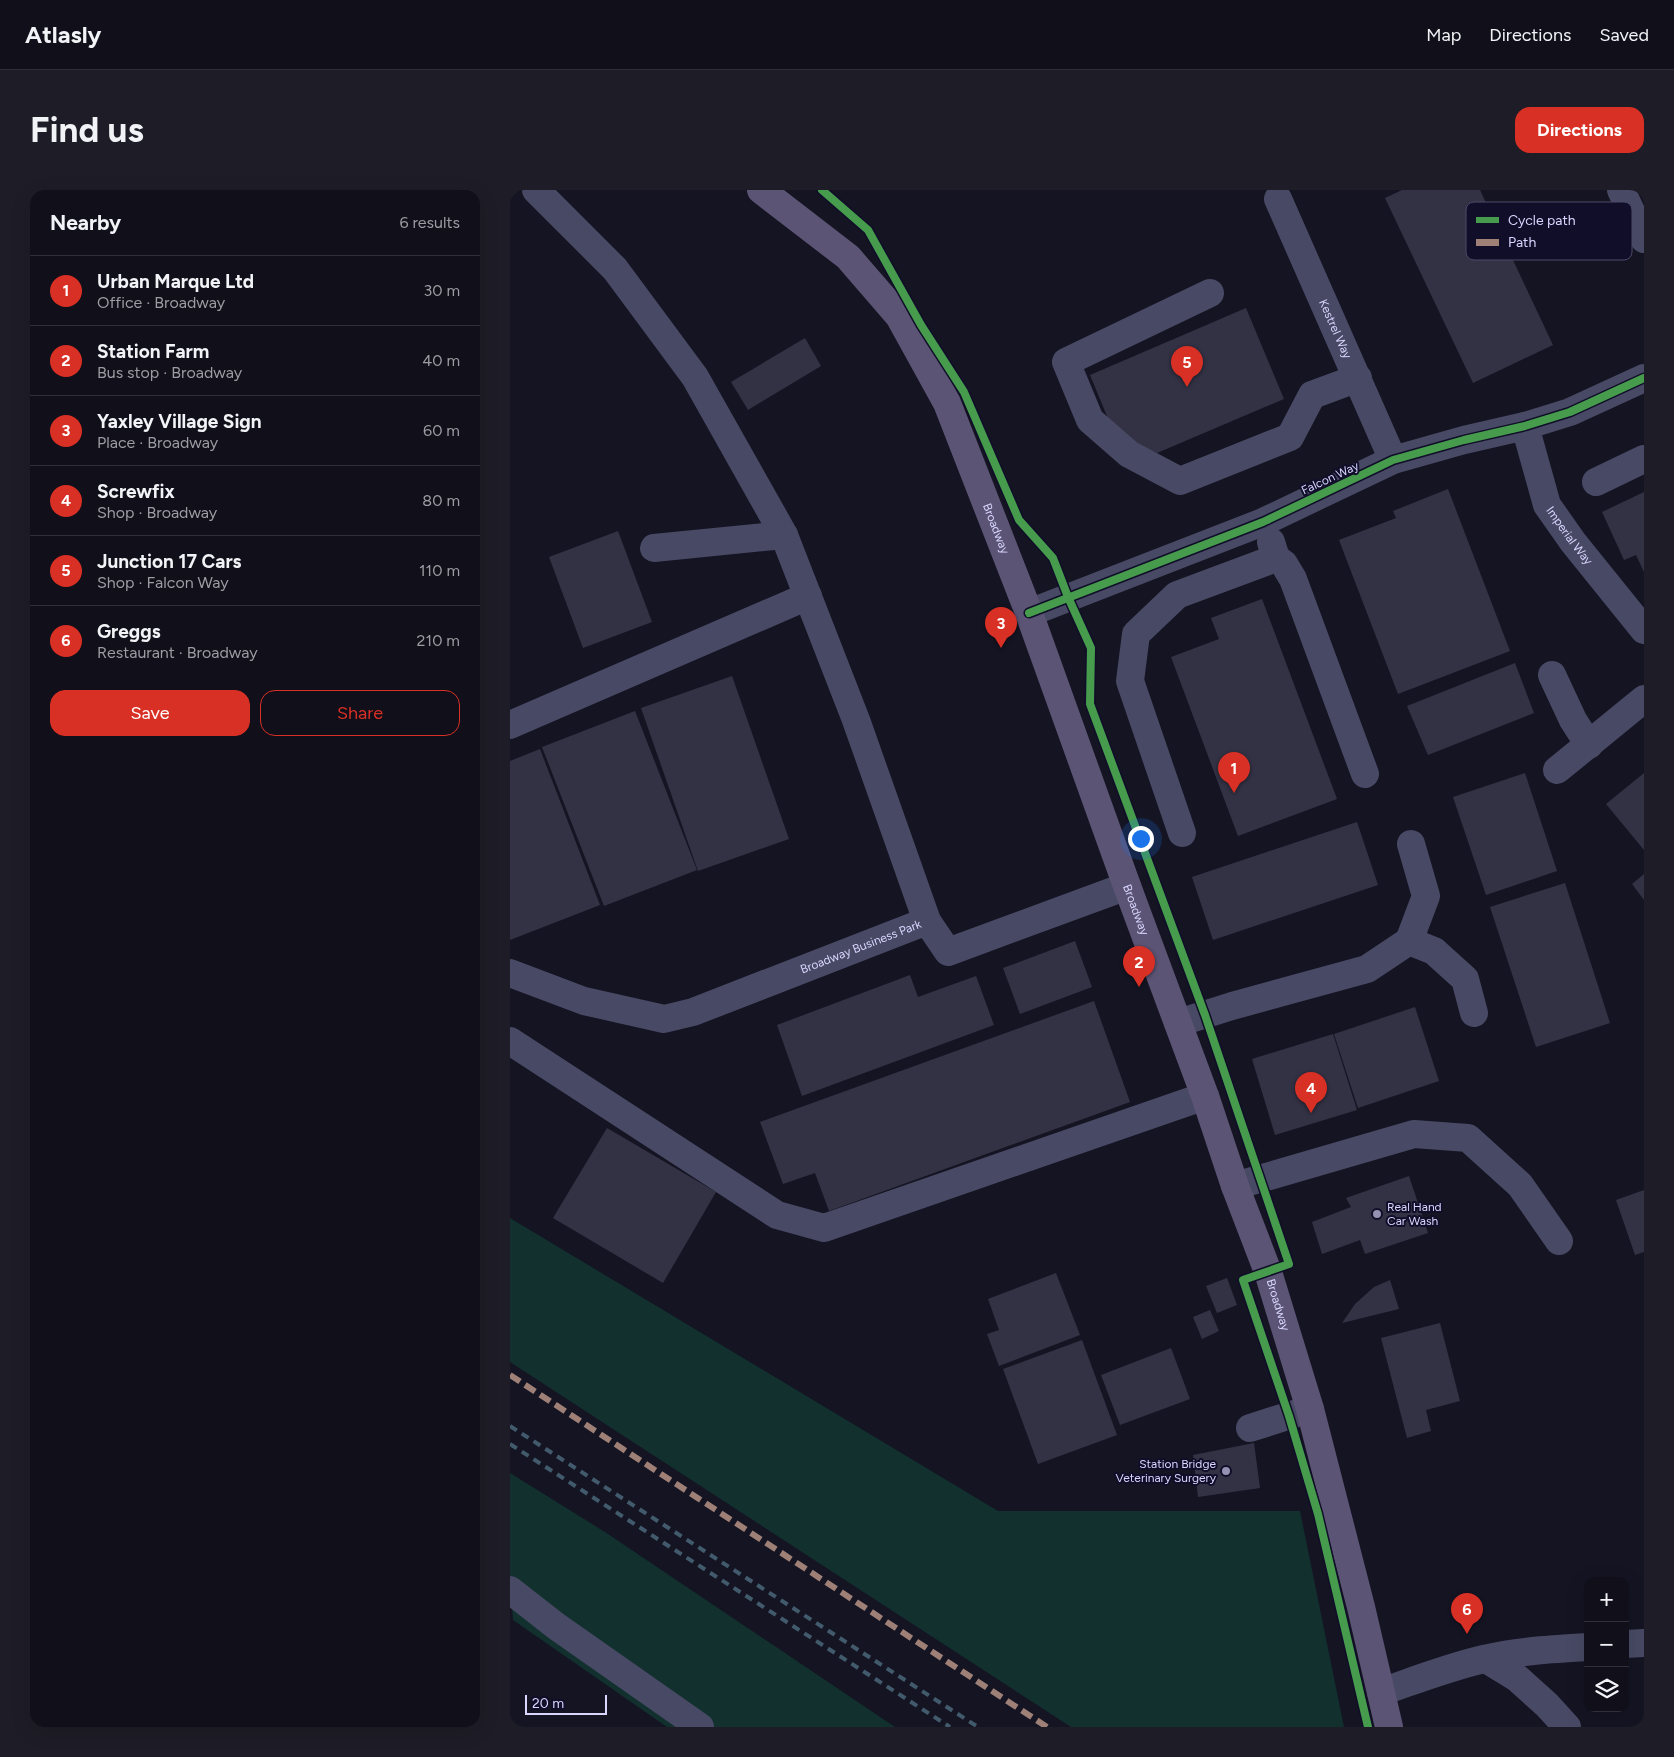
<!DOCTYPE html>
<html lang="en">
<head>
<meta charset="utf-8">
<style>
	body { margin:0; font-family:Figtree,sans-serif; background:#1e1d27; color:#f1f3f6 }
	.controls { position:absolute; right:15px; bottom:15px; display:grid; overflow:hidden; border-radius:10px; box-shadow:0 5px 20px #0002 }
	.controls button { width:45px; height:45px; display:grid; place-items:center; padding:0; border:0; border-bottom:1px solid #302f39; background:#100f1a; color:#f1f3f6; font:25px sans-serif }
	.scale { position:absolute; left:15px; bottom:12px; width:82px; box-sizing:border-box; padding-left:5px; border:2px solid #d8d6ff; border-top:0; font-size:14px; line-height:18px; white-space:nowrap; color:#d8d6ff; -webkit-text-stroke:4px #100e29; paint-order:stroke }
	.you { position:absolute; left:630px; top:648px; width:18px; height:18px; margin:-12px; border:4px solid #fff; border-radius:50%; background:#1a73e8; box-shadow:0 0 0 8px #1a73e833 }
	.badge { display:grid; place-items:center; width:32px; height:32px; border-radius:50%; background:#d93025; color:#fff; font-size:16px; font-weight:700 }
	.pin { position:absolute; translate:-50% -41px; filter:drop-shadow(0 1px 2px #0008) }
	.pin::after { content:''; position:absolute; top:26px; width:18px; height:15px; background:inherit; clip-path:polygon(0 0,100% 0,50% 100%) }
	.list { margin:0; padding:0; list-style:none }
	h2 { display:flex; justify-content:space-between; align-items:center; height:65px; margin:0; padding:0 20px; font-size:21px }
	h2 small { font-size:16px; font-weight:400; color:#9c9ca2 }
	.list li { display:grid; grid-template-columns:32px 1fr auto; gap:15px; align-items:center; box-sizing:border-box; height:70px; padding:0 20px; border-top:1px solid #302f39 }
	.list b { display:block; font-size:19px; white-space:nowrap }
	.list p { margin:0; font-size:16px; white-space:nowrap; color:#9c9ca2 }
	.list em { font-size:16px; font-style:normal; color:#9c9ca2 }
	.actions { display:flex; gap:10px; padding:15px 20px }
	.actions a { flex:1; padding:11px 0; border:1px solid #d93025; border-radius:15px; text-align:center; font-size:18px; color:#d93025 }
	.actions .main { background:#d93025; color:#fff }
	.icon { flex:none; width:28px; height:28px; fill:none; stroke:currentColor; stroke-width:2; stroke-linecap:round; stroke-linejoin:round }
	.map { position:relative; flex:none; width:1134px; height:1537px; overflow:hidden; border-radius:15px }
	header { display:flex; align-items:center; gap:30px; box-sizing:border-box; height:70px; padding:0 25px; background:#100f1a; border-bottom:1px solid #302f39 }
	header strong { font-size:24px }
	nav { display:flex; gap:28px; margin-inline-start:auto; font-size:18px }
	.intro { display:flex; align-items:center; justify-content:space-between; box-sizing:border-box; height:120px; padding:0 30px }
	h1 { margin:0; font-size:35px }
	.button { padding:12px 22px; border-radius:15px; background:#d93025; color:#fff; font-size:18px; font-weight:700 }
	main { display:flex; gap:30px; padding:0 30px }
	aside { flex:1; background:#100f1a; border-radius:15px; box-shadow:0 5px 20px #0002 }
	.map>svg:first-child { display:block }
	.green { fill:#11302e }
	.building { fill:#333245 }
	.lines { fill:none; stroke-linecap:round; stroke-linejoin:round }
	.minor { stroke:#484964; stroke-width:28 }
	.major { stroke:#5c5475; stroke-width:28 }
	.rail { stroke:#425b6c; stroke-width:4; stroke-dasharray:8 6; stroke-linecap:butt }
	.quiet { stroke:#9e8076; stroke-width:6; stroke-dasharray:12 6; stroke-linecap:butt }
	.cycleway-casing { stroke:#100e29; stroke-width:11 }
	.cycleway { stroke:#469c4c; stroke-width:8 }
	.poi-dot { fill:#9492b2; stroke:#100e29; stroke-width:2 }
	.labels { text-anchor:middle; stroke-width:4; stroke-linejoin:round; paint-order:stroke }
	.street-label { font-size:12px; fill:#d8d6ff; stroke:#100e29 }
	.poi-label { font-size:12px; fill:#d8d6ff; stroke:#100e29; text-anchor:start }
	.key { fill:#100e29; stroke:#4c4a69; stroke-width:1 }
	.key-label { font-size:14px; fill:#d8d6ff }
</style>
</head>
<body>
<header>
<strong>Atlasly</strong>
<nav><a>Map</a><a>Directions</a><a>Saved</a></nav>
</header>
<div class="intro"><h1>Find us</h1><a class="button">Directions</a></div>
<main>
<aside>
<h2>Nearby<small>6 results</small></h2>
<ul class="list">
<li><span class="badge">1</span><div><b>Urban Marque Ltd</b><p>Office · Broadway</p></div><em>30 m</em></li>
<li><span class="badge">2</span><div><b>Station Farm</b><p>Bus stop · Broadway</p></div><em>40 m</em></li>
<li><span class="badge">3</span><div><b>Yaxley Village Sign</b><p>Place · Broadway</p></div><em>60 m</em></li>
<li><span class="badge">4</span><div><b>Screwfix</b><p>Shop · Broadway</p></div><em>80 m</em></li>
<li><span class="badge">5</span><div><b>Junction 17 Cars</b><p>Shop · Falcon Way</p></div><em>110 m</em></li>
<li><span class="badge">6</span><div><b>Greggs</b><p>Restaurant · Broadway</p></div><em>210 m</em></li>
</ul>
<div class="actions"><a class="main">Save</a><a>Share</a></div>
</aside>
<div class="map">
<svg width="1134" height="1537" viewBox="0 0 1134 1537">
	<rect width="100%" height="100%" fill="#151423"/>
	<g class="green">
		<polygon points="0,1028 488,1321 790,1321 834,1537 561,1537 0,1172"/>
		<polygon points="0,1283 95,1342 385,1537 157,1537 3,1430 0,1395"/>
	</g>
	<g class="building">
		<polygon points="892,0 970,0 1043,155 963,193 875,8"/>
		<polygon points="736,118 774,209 647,263 604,243 580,185"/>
		<polygon points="295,148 311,176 238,220 221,192"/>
		<polygon points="938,299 1000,461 888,504 829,350 886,328 883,321"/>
		<polygon points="1134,302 1134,382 1126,365 1114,370 1092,322"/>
		<polygon points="108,341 142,432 73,458 39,367"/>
		<polygon points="752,409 827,609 728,646 661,467 709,449 701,428"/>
		<polygon points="1005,473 1024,523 918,565 897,516"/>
		<polygon points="222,486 279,649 188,681 131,518"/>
		<polygon points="125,521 187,680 94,716 32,557"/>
		<polygon points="30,559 90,715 0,750 0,571"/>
		<polygon points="1015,583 1047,681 976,705 943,607"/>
		<polygon points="1134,583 1134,660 1096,614"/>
		<polygon points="847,632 868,695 703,750 682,687"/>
		<polygon points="1134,684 1134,710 1122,694"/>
		<polygon points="1055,693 1100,833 1026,857 980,717"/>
		<polygon points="565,751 582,797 510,824 493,778"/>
		<polygon points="400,785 408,807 466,786 484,835 292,906 267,835"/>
		<polygon points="584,811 620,912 319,1021 305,983 273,994 250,932"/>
		<polygon points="905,817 929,891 848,918 824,844"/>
		<polygon points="823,844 847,920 765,945 742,869"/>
		<polygon points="97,938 206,1002 153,1093 43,1028"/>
		<polygon points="899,986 918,1043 855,1064 850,1050 812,1064 802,1032 841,1017 836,1008"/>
		<polygon points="1134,1000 1134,1062 1125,1065 1106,1010"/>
		<polygon points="546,1083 570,1145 489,1176 477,1144 489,1140 478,1109"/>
		<polygon points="717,1088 727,1115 707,1123 696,1096"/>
		<polygon points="880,1090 889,1119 832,1133 845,1114 864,1097"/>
		<polygon points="700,1120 709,1141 692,1149 683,1127"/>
		<polygon points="930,1133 950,1211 916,1220 921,1241 897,1248 871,1148"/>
		<polygon points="572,1150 607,1245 528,1274 493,1179"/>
		<polygon points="661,1158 680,1209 610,1235 591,1185"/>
		<polygon points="744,1253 750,1298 688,1307 683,1265"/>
	</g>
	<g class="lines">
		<g class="minor">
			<polyline points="26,0 105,79 185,187 274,345 346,530 417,731"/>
			<polyline points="1111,0 1134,49"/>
			<path id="s1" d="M 768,9 L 883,270"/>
			<polyline points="700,103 556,172 580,230 619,264 670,291 780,247 802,205 848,188"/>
			<path id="s2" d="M 1015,236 L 1037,315 L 1063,352 L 1134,440"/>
			<polyline points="1086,292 1134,269"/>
			<polyline points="761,352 766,368 774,374 783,389 855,584"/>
			<polyline points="144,358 274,345"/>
			<polyline points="519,423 753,332 883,270 954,250 1015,236 1060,222 1134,188"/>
			<polyline points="1042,485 1063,530 1079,555"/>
			<polyline points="0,535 298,406"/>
			<polyline points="1047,580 1134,509"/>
			<polyline points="672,643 620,491 626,444 667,405 766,368"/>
			<polyline points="899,751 924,761 955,789 964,823"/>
			<path id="s3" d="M 0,783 L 74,811 L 154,829 L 183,822 L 417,731 L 438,762 L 617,696"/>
			<polyline points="668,833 722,816 857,779 899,751 916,706 901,654"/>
			<polyline points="0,851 267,1025 314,1038 695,906"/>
			<polyline points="725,996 904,944 958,948 1010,995 1049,1051"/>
			<polyline points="740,1238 800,1219"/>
			<polyline points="0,1400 46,1436 190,1537"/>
			<polyline points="1115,1454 1134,1453"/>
			<polyline points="976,1469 1007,1488 1037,1515 1057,1537"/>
			<path d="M 871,1502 C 906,1490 939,1477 974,1469 C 1008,1461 1043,1459 1078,1457"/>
		</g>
		<path class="major" id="s4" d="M 251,0 L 338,67 L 389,126 L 437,213 L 519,423 L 617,696 L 695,906 L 725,996 L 758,1082 L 800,1219 L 851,1417 L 879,1537"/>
		<g class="rail">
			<polyline points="0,1236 468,1537"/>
			<polyline points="0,1254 440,1537"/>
		</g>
		<polyline class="quiet" points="0,1185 537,1537"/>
		<g class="cycleway-casing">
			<g id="cycleway">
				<polyline points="312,0 358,40 411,135 454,202 509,330 543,368 558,407 581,458 580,514 695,825 779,1074 733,1090 779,1226 808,1324 858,1537"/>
				<polyline points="519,423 753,332 883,270 954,250 1015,236 1060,222 1134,188"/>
			</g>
		</g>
		<use href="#cycleway" class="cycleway"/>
	</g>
	<g class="poi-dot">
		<circle cx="867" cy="1024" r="5"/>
		<circle cx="716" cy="1281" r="5"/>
	</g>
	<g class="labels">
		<g class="street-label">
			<text dy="4" stroke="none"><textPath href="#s1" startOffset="142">Kestrel Way</textPath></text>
			<text transform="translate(820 288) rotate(-25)" y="4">Falcon Way</text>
			<text dy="4" stroke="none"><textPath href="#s4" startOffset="422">Broadway</textPath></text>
			<text dy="4" stroke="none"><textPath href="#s2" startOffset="120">Imperial Way</textPath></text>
			<text dy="4" stroke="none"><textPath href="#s4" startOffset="828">Broadway</textPath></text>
			<text dy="4" stroke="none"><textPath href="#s3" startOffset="371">Broadway Business Park</textPath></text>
			<text dy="4" stroke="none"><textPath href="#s4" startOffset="1248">Broadway</textPath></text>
		</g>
		<g class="poi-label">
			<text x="877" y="1021">Real Hand<tspan x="877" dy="14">Car Wash</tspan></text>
			<text x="706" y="1278" text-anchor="end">Station Bridge<tspan x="706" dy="14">Veterinary Surgery</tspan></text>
		</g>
	</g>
	<rect x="956" y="12" width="166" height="58" rx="8" class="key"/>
	<rect x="966" y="27" width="23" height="6" fill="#469c4c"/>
	<rect x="966" y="49" width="23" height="7" fill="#9e8076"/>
	<g class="key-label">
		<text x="998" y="35">Cycle path</text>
		<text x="998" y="57">Path</text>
	</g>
</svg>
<div class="controls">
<button>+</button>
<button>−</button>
<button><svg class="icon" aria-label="layers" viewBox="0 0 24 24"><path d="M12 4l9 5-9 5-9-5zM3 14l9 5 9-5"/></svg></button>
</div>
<div class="scale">20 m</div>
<div class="you"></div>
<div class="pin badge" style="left:724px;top:603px">1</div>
<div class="pin badge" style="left:629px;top:797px">2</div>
<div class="pin badge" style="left:491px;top:458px">3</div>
<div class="pin badge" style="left:801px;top:923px">4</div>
<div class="pin badge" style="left:677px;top:197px">5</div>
<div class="pin badge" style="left:957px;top:1444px">6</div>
</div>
</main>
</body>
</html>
